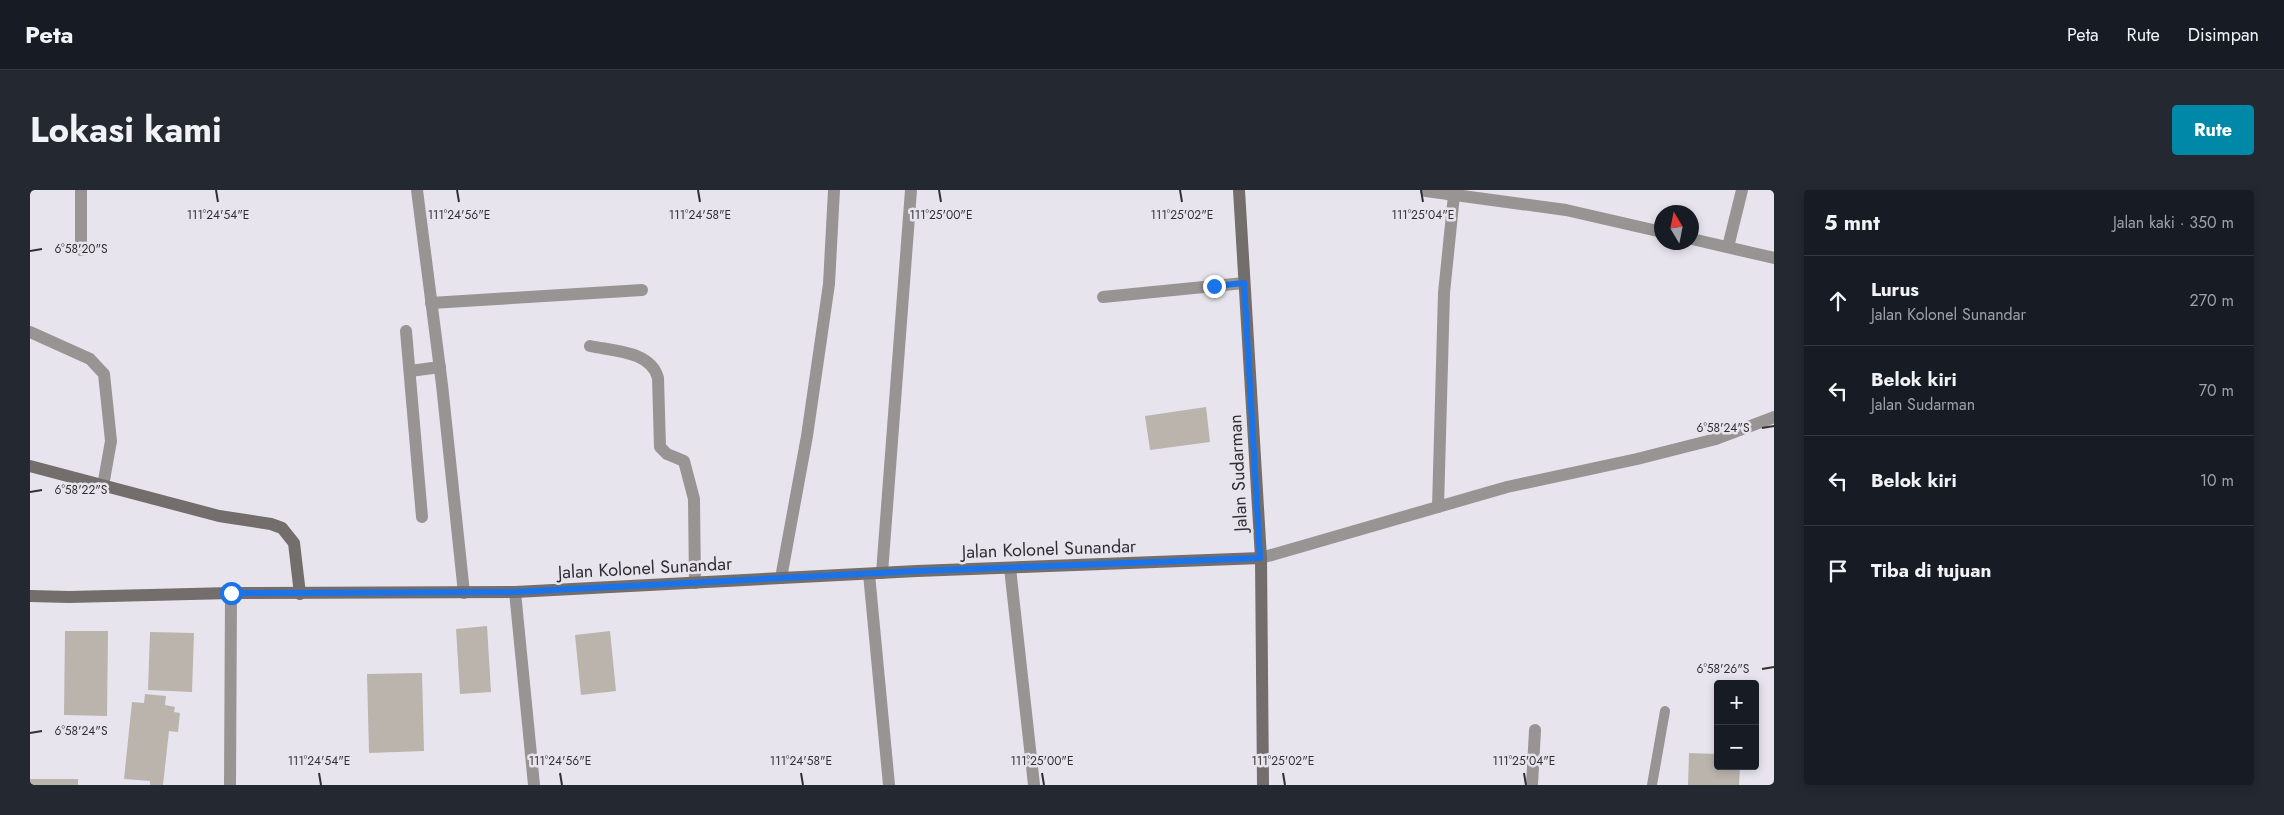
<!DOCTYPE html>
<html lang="id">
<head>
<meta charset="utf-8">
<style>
	body { margin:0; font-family:Jost,sans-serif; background:#242831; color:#f1f3f6 }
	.controls { position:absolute; right:15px; bottom:15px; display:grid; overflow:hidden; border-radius:5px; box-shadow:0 2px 8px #0003 }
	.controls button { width:45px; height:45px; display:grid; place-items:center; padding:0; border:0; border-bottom:1px solid #363941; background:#171b24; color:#f1f3f6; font:25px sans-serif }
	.compass { position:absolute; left:1624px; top:15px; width:45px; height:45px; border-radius:50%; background:#171b24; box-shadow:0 2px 8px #0003; rotate:350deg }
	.stop { position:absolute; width:15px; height:15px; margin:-11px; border:4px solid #1a73e8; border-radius:50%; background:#fff }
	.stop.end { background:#1a73e8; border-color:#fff; box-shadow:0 1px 5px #0008 }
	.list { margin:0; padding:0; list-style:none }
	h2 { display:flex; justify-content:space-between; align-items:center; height:65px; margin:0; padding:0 20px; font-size:21px }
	h2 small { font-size:16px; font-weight:400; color:#9ea1a6 }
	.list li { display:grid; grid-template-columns:32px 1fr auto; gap:15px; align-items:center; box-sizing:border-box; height:90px; padding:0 20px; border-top:1px solid #363941 }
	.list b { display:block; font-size:19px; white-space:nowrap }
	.list p { margin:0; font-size:16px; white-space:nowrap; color:#9ea1a6 }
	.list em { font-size:16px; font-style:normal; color:#9ea1a6 }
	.icon { flex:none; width:28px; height:28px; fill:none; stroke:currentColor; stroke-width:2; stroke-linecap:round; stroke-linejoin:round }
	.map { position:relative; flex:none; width:1744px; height:595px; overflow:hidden; border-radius:5px }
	header { display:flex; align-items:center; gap:30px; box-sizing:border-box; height:70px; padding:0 25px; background:#171b24; border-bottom:1px solid #363941 }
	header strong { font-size:24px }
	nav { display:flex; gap:28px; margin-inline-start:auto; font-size:18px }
	.intro { display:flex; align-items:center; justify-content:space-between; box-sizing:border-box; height:120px; padding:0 30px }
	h1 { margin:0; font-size:35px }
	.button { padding:12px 22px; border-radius:5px; background:#0088a8; color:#fff; font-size:18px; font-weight:700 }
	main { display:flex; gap:30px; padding:0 30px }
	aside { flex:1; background:#171b24; border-radius:5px; box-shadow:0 2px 8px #0003 }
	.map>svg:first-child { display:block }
	.building { fill:#bab4ad }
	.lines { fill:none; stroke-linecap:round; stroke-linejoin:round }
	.lane { stroke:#989493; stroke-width:10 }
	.street { stroke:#989493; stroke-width:12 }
	.secondary { stroke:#736d6b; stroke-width:12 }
	.route { stroke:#1a73e8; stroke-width:6 }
	.ticks { fill:none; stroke:#302f32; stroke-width:2 }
	.labels { text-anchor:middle; stroke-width:5; stroke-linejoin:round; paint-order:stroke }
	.street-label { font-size:18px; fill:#302f32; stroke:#e8e4ed }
	.ticks-label { font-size:12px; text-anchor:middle; fill:#302f32; stroke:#e8e4ed; stroke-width:5; stroke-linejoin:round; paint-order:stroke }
</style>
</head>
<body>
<header>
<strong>Peta</strong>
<nav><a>Peta</a><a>Rute</a><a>Disimpan</a></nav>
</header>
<div class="intro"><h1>Lokasi kami</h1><a class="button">Rute</a></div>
<main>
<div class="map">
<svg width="1744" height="595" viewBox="0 0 1744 595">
	<rect width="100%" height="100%" fill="#e8e4ed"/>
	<g class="building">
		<polygon points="1176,217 1180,252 1120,260 1115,226"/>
		<polygon points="457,436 461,502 430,504 426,439"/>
		<polygon points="35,441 78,441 77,526 34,525"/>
		<polygon points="580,441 586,501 551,505 545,445"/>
		<polygon points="120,442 164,443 162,502 118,500"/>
		<polygon points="392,483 394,561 339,563 337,484"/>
		<polygon points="115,504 136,506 135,515 145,517 144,522 150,523 148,542 139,541 133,595 120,595 120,591 94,589 102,512 114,513"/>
		<polygon points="1659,563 1688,564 1688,576 1710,576 1709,595 1658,595"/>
		<rect x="0" y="589" width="48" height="6"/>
	</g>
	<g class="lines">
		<polyline class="lane" points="1622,595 1635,521"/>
		<g class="street">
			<polyline points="387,0 412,195 434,403"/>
			<polyline points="1396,1 1536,20 1632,42"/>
			<polyline points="1662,49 1744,68"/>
			<polyline points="1698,57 1712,0"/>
			<polyline points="51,60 51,0"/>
			<polyline points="1073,107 1214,93"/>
			<polyline points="401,113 612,100"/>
			<polyline points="376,141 392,327"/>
			<polyline points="0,142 60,169 74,184 81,251 73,296"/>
			<path d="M 560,156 C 583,161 621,161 628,188 L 630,257 L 637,264 L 654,271 L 664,309 L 665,393"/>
			<polyline points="380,181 410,177"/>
			<polyline points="1408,317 1414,103 1424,5"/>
			<polyline points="1231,368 1477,297 1607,269 1686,249 1744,227"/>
			<polyline points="980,378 1004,595"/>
			<polyline points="852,383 881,0"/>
			<polyline points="839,384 859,595"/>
			<polyline points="751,388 777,246 799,94 804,0"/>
			<polyline points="485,402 504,595"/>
			<polyline points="200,595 201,403"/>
			<polyline points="1502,595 1505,540"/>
		</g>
		<g class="secondary">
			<polyline points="1209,0 1231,368 1233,595"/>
			<polyline points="0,276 189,326 241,334 252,338 264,353 270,404"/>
			<polyline points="0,406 39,407 201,403 485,402 887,381 1231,368"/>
		</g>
	</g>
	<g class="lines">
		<polyline class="route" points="201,403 485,402 887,381 1230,368 1214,93 1184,96"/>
	</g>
	<path class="ticks" d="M 186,0 L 188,12M 427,0 L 429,12M 668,0 L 670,12M 909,0 L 911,12M 1150,0 L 1152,12M 1391,0 L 1393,12M 0,61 L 12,59M 1732,238 L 1744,236M 0,302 L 12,300M 1732,479 L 1744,477M 0,543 L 12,541M 289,583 L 291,595M 530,583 L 532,595M 771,583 L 773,595M 1012,583 L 1014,595M 1253,583 L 1255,595M 1494,583 L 1496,595"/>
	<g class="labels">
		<g class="street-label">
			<text transform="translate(1208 283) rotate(-93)" y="6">Jalan Sudarman</text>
			<text transform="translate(1019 359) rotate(-2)" y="6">Jalan Kolonel Sunandar</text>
			<text transform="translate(615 378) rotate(-3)" y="6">Jalan Kolonel Sunandar</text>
		</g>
	</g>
	<g class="ticks-label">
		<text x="188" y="29">111°24'54"E</text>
		<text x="429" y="29">111°24'56"E</text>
		<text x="670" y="29">111°24'58"E</text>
		<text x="911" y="29">111°25'00"E</text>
		<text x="1152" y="29">111°25'02"E</text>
		<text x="1393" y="29">111°25'04"E</text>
		<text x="51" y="63">6°58'20"S</text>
		<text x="1693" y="242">6°58'24"S</text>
		<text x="51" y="304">6°58'22"S</text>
		<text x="1693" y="483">6°58'26"S</text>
		<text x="51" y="545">6°58'24"S</text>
		<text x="289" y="575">111°24'54"E</text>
		<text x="530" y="575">111°24'56"E</text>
		<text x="771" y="575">111°24'58"E</text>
		<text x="1012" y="575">111°25'00"E</text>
		<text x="1253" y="575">111°25'02"E</text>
		<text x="1494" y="575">111°25'04"E</text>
	</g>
</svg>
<div class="controls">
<button>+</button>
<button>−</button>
</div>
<svg class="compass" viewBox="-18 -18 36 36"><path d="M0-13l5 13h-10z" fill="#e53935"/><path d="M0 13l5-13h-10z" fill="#9ea1a6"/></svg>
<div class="stop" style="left:201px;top:403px"></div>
<div class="stop end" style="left:1184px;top:96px"></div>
</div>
<aside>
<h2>5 mnt<small>Jalan kaki · 350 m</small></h2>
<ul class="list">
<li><svg class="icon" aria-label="ahead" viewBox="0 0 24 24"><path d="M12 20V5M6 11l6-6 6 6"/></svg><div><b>Lurus</b><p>Jalan Kolonel Sunandar</p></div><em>270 m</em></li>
<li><svg class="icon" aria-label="left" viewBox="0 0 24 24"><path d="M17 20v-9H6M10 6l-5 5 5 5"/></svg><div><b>Belok kiri</b><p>Jalan Sudarman</p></div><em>70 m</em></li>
<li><svg class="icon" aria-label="left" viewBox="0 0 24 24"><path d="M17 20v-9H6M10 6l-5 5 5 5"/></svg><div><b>Belok kiri</b></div><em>10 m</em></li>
<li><svg class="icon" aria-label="arrive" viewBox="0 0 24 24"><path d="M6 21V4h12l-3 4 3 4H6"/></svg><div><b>Tiba di tujuan</b></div></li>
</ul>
</aside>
</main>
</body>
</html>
